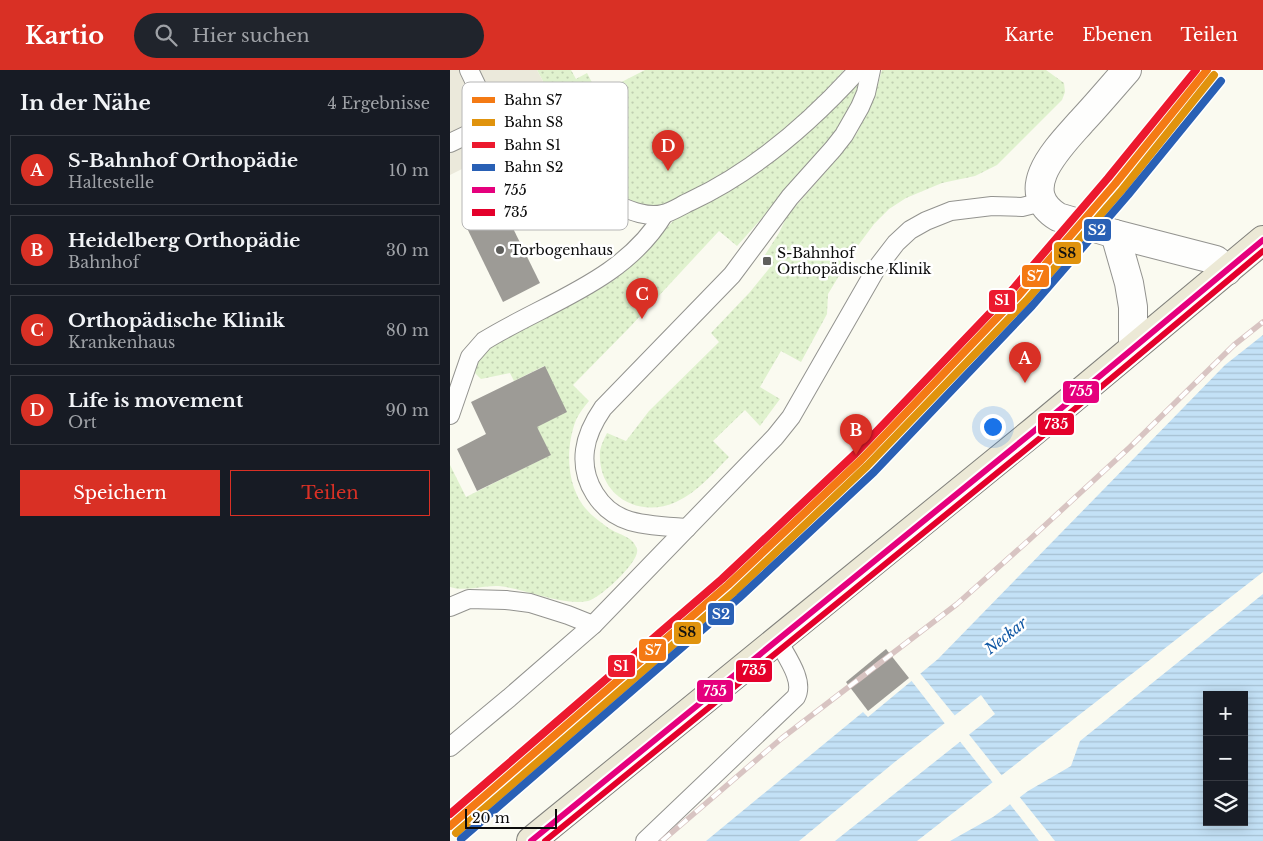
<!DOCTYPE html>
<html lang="de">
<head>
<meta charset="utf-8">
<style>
	body { margin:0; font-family:"Libre Baskerville",serif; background:#20242c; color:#f1f3f6 }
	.controls { position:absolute; right:15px; bottom:15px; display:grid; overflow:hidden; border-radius:0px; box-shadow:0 2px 12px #0003 }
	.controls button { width:45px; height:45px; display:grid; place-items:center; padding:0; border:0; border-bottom:1px solid #363941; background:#171b24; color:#f1f3f6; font:25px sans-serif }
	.scale { position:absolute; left:15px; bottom:12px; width:92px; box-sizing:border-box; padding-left:5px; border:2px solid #0c0c0c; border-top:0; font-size:14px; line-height:18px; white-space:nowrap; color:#0c0c0c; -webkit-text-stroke:4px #fff; paint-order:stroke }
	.you { position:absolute; left:542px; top:356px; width:18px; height:18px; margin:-12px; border:4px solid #fff; border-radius:50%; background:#1a73e8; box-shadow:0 0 0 8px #1a73e833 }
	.badge { display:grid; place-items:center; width:32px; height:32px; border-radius:50%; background:#d93025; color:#fff; font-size:16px; font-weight:700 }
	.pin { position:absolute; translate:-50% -41px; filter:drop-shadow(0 1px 2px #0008) }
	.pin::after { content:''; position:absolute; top:26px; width:18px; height:15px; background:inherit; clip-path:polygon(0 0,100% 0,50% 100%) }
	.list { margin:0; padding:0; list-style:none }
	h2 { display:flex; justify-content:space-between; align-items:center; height:65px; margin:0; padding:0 20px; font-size:21px }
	h2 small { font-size:16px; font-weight:400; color:#9ea1a6 }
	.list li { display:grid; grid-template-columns:32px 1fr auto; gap:15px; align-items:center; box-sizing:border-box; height:70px; margin:0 10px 10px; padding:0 10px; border:1px solid #363941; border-radius:0px }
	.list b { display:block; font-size:19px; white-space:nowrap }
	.list p { margin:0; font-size:16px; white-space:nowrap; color:#9ea1a6 }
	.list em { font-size:16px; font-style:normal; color:#9ea1a6 }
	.actions { display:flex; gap:10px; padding:15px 20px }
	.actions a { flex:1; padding:11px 0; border:1px solid #d93025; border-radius:0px; text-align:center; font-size:18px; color:#d93025 }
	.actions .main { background:#d93025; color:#fff }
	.icon { flex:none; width:28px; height:28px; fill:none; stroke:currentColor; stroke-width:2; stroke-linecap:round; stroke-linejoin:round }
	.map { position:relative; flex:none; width:813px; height:771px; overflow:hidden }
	header { display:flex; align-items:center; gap:30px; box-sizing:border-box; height:70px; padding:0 25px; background:#d93025; color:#fff }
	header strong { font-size:24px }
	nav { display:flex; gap:28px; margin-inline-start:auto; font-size:18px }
	.search { width:350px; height:45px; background:#20242c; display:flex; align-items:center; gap:12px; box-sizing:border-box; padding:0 18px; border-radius:28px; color:#9ea1a6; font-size:19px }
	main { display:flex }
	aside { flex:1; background:#171b24 }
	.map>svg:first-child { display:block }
	.green { fill:url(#green-dots) }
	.plaza { fill:#ebe9db }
	.water { fill:url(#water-rules); fill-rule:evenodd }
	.pier { fill:#fafaf0 }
	.building { fill:#9d9b96 }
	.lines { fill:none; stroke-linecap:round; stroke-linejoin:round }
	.lane-casing { stroke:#93938f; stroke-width:20 }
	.street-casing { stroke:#93938f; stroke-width:30 }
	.primary-casing { stroke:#80807c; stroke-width:30 }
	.lane { stroke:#fefefd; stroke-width:18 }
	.street { stroke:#fefefd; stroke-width:28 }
	.primary { stroke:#ece9d6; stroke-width:28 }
	.rail-casing { stroke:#d8c4c2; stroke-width:5.5 }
	.rail { stroke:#fff; stroke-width:4; stroke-dasharray:11; stroke-linecap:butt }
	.bus-1-casing { stroke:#fff; stroke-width:10 }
	.bus-2-casing { stroke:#fff; stroke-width:10 }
	.bus-1 { stroke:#e5007d; stroke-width:6 }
	.bus-2 { stroke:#e4002b; stroke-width:6 }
	.rail-1-casing { stroke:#fff; stroke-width:11 }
	.rail-2-casing { stroke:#fff; stroke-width:11 }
	.rail-3-casing { stroke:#fff; stroke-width:11 }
	.rail-4-casing { stroke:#fff; stroke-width:11 }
	.rail-1 { stroke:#f47a14; stroke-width:8 }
	.rail-2 { stroke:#e0930d; stroke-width:8 }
	.rail-3 { stroke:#ec192e; stroke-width:8 }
	.rail-4 { stroke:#2960b5; stroke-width:8 }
	.poi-dot { fill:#5f5f5c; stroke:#fff; stroke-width:2 }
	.labels { text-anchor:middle; stroke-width:5; stroke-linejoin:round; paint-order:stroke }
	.poi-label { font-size:14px; fill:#0c0c0c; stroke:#fff; text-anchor:start }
	.water-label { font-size:15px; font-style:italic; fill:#0f57a4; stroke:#fff }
	.key { fill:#fff; stroke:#b6b6b6; stroke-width:1 }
	.key-label { font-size:14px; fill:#0c0c0c }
	.line-badge { stroke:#fff; stroke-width:2 }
	.badge-label { font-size:14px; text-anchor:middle; font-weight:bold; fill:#fff }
	.pale-badge-label { font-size:14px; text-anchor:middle; font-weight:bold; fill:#111 }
</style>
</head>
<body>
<header>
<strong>Kartio</strong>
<div class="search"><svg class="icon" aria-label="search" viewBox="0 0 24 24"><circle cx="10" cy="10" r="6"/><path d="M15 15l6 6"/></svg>Hier suchen</div>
<nav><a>Karte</a><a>Ebenen</a><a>Teilen</a></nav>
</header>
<main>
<aside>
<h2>In der Nähe<small>4 Ergebnisse</small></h2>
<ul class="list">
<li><span class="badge">A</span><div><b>S-Bahnhof Orthopädie</b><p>Haltestelle</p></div><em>10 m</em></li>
<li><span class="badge">B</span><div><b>Heidelberg Orthopädie</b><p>Bahnhof</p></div><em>30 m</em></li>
<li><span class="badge">C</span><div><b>Orthopädische Klinik</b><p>Krankenhaus</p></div><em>80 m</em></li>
<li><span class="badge">D</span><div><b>Life is movement</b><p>Ort</p></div><em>90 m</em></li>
</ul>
<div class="actions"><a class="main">Speichern</a><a>Teilen</a></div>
</aside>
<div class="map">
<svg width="813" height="771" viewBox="0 0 813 771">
	<defs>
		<pattern id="green-dots" width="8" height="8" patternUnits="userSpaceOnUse" patternTransform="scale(1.25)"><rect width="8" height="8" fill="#e0f2ce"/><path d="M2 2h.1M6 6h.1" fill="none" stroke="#bfceb0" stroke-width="1.8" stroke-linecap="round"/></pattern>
		<pattern id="water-rules" width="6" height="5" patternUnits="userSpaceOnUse" patternTransform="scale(1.25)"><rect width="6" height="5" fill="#c3e1f6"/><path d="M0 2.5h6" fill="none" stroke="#a6c0d2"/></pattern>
	</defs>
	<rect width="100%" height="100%" fill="#fafaf0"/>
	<g class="green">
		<path d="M 87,0 L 121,0 L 126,9 L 137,3 L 148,24 L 195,0 L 394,0 L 357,41 L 293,94 L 233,126 L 206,137 L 199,137 C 164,128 114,114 111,70 L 92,33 L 91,27 L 96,17 Z"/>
		<path d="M 432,0 L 596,0 L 614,13 L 615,22 L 612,30 L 547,95 L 525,106 L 492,113 L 456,128 L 439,139 L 424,154 L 404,181 L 378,224 L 377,244 L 351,292 L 331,281 L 310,317 L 330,329 L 310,356 L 295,340 L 263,371 L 279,387 C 263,403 248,422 226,432 C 188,449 147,425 150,381 C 151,375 154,369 157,363 L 176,371 L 199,341 L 269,272 L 261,263 L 300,222 L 322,195 L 313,188 L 329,163 L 337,146 L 387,89 L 407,63 L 424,27 Z"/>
		<path d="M 405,11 L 410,13 L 404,30 L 378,74 L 287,176 L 269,161 L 179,258 L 123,315 L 139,331 C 134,337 129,343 126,350 C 116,376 116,410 132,434 C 139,444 150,452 160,459 C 169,465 183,466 187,479 C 191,491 149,529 138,531 C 112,536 76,519 49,516 C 32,515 15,522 0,517 L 0,395 L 16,427 L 100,385 L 86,357 L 94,296 L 64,311 L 60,303 L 31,309 L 25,303 C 26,300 26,295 28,292 C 46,260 126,235 158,214 C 184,198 204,171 224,150 L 234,143 L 281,120 L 312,99 Z"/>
	</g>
	<polygon class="plaza" points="0,0 87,0 96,17 91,27 92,33 111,70 112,76 120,96 131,109 144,119 104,130 70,70 0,105"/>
	<g class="water">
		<polygon points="813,265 813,502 467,771 385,771 545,644 531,625 446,691 349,771 256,771 413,642 418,647 488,589 775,295"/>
		<path d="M 813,524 L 813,771 L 500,771 L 543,747 L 578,721 L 621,696 L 630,671 ZM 757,625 L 794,625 L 794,752 L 757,752 Z"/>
	</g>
	<g class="pier">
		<polygon points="469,602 506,647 496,655 460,609"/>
		<polygon points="517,662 553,707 544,714 508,669"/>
		<polygon points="568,725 605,771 589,771 559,733"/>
	</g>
	<g class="building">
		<polygon points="50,132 90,213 53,232 13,150"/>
		<polygon points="95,296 117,342 87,357 101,385 27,421 7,379 36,364 21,332"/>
		<polygon points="436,579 459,608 418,641 396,612"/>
	</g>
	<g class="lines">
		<g class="lane-casing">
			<g id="lane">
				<path d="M 36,34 L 64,39 L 97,107 L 111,131 C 119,134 129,124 140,126 C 164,130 188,150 213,144 C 222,142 232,135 241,131 C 305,101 360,53 408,0"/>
				<polyline points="0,73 44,52 19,0"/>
				<path d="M 0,345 L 20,287 L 34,271 C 97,232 174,211 214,144"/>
				<path d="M 237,458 C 218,457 198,456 180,451 C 150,442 131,411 135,380 C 137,364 144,351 153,338 L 282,205 L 340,127 L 383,79 L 394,65 L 410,37 L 416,23 L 421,0"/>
				<polyline points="0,537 19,529 56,530 80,533 118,545 143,555"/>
				<polyline points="0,677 59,628 143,555 325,367 341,347 426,199 446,173 460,160 476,151 501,141 542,136 572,137 592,132"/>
				<path d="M 195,771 L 346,627 C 355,610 335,585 327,569"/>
			</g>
		</g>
		<g class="street-casing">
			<g id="street">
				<path d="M 677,0 C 662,17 647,35 631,52 C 610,76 564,120 608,147 L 665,164 L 766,190 L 777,201"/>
				<polyline points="665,164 679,213 683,237 683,278"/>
			</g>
		</g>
		<g class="primary-casing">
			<polyline id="primary" points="81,771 584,361 813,170"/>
		</g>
		<use href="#lane" class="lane"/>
		<use href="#street" class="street"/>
		<use href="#primary" class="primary"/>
		<g class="rail-casing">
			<polyline id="rail" points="212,771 332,668 507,534 579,470 680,377 784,275 813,252"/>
		</g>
		<use href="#rail" class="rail"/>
		<g class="bus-1-casing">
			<polyline id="bus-1" points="81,771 584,361 813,170"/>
		</g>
		<g class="bus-2-casing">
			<polyline id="bus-2" points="95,771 590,368 813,181"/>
		</g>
		<use href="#bus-1" class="bus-1"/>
		<use href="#bus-2" class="bus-2"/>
		<g class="rail-1-casing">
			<polyline id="rail-1" points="0,756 278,515 411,390 569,225 665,114 757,0"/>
		</g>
		<g class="rail-2-casing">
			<polyline id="rail-2" points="6,763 284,522 417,396 576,231 672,120 764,5"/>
		</g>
		<g class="rail-3-casing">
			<polyline id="rail-3" points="0,744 272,509 405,384 563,219 658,108 746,0"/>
		</g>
		<g class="rail-4-casing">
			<polyline id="rail-4" points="11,769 289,528 424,402 582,236 678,125 771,11"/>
		</g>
		<use href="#rail-1" class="rail-1"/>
		<use href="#rail-2" class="rail-2"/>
		<use href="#rail-3" class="rail-3"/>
		<use href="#rail-4" class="rail-4"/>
	</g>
	<g class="poi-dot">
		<circle cx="50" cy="180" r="5"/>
		<rect x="312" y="186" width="10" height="10" rx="2.5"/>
	</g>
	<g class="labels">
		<g class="poi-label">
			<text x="60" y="185">Torbogenhaus</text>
			<text x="327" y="188">S-Bahnhof<tspan x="327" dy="16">Orthopädische Klinik</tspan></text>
		</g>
		<g class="water-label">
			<text transform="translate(556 566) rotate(-38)" y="5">Neckar</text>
		</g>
	</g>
	<rect x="12" y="12" width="166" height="148" rx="8" class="key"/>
	<rect x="22" y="27" width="23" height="6" fill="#f47a14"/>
	<rect x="22" y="49" width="23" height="7" fill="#e0930d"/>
	<rect x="22" y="72" width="23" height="6" fill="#ec192e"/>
	<rect x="22" y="94" width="23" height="7" fill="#2960b5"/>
	<rect x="22" y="117" width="23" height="6" fill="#e5007d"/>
	<rect x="22" y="139" width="23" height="7" fill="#e4002b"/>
	<g class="key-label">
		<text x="54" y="35">Bahn S7</text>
		<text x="54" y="57">Bahn S8</text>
		<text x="54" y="80">Bahn S1</text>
		<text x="54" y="102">Bahn S2</text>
		<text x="54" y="125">755</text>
		<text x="54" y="147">735</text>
	</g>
	<g class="line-badge">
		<rect x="633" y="148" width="29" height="24" rx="5" fill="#2960b5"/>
		<rect x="603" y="171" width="29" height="24" rx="5" fill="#e0930d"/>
		<rect x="571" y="194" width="29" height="24" rx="5" fill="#f47a14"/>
		<rect x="538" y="219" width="28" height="24" rx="5" fill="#ec192e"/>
		<rect x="612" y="310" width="38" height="24" rx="5" fill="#e5007d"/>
		<rect x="587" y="342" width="38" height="24" rx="5" fill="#e4002b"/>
		<rect x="257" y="532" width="28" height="24" rx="5" fill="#2960b5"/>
		<rect x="223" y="551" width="29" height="24" rx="5" fill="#e0930d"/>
		<rect x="188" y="568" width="29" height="24" rx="5" fill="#f47a14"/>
		<rect x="157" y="584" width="29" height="24" rx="5" fill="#ec192e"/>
		<rect x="285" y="589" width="38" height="24" rx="5" fill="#e4002b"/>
		<rect x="246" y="609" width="38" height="24" rx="5" fill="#e5007d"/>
	</g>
	<g class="badge-label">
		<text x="647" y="165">S2</text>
		<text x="585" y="211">S7</text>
		<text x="552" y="235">S1</text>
		<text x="631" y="326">755</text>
		<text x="606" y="359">735</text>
		<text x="271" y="549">S2</text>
		<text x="203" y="585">S7</text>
		<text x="171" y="601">S1</text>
		<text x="304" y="605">735</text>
		<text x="265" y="626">755</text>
	</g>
	<g class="pale-badge-label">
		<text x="617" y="188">S8</text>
		<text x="237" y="567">S8</text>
	</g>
</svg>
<div class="controls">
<button>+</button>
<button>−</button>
<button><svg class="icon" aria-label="layers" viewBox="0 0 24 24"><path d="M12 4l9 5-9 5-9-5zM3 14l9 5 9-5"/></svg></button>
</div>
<div class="scale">20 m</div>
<div class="you"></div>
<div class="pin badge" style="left:575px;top:313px">A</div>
<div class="pin badge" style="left:406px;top:385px">B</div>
<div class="pin badge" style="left:192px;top:249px">C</div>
<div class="pin badge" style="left:218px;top:101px">D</div>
</div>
</main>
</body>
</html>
